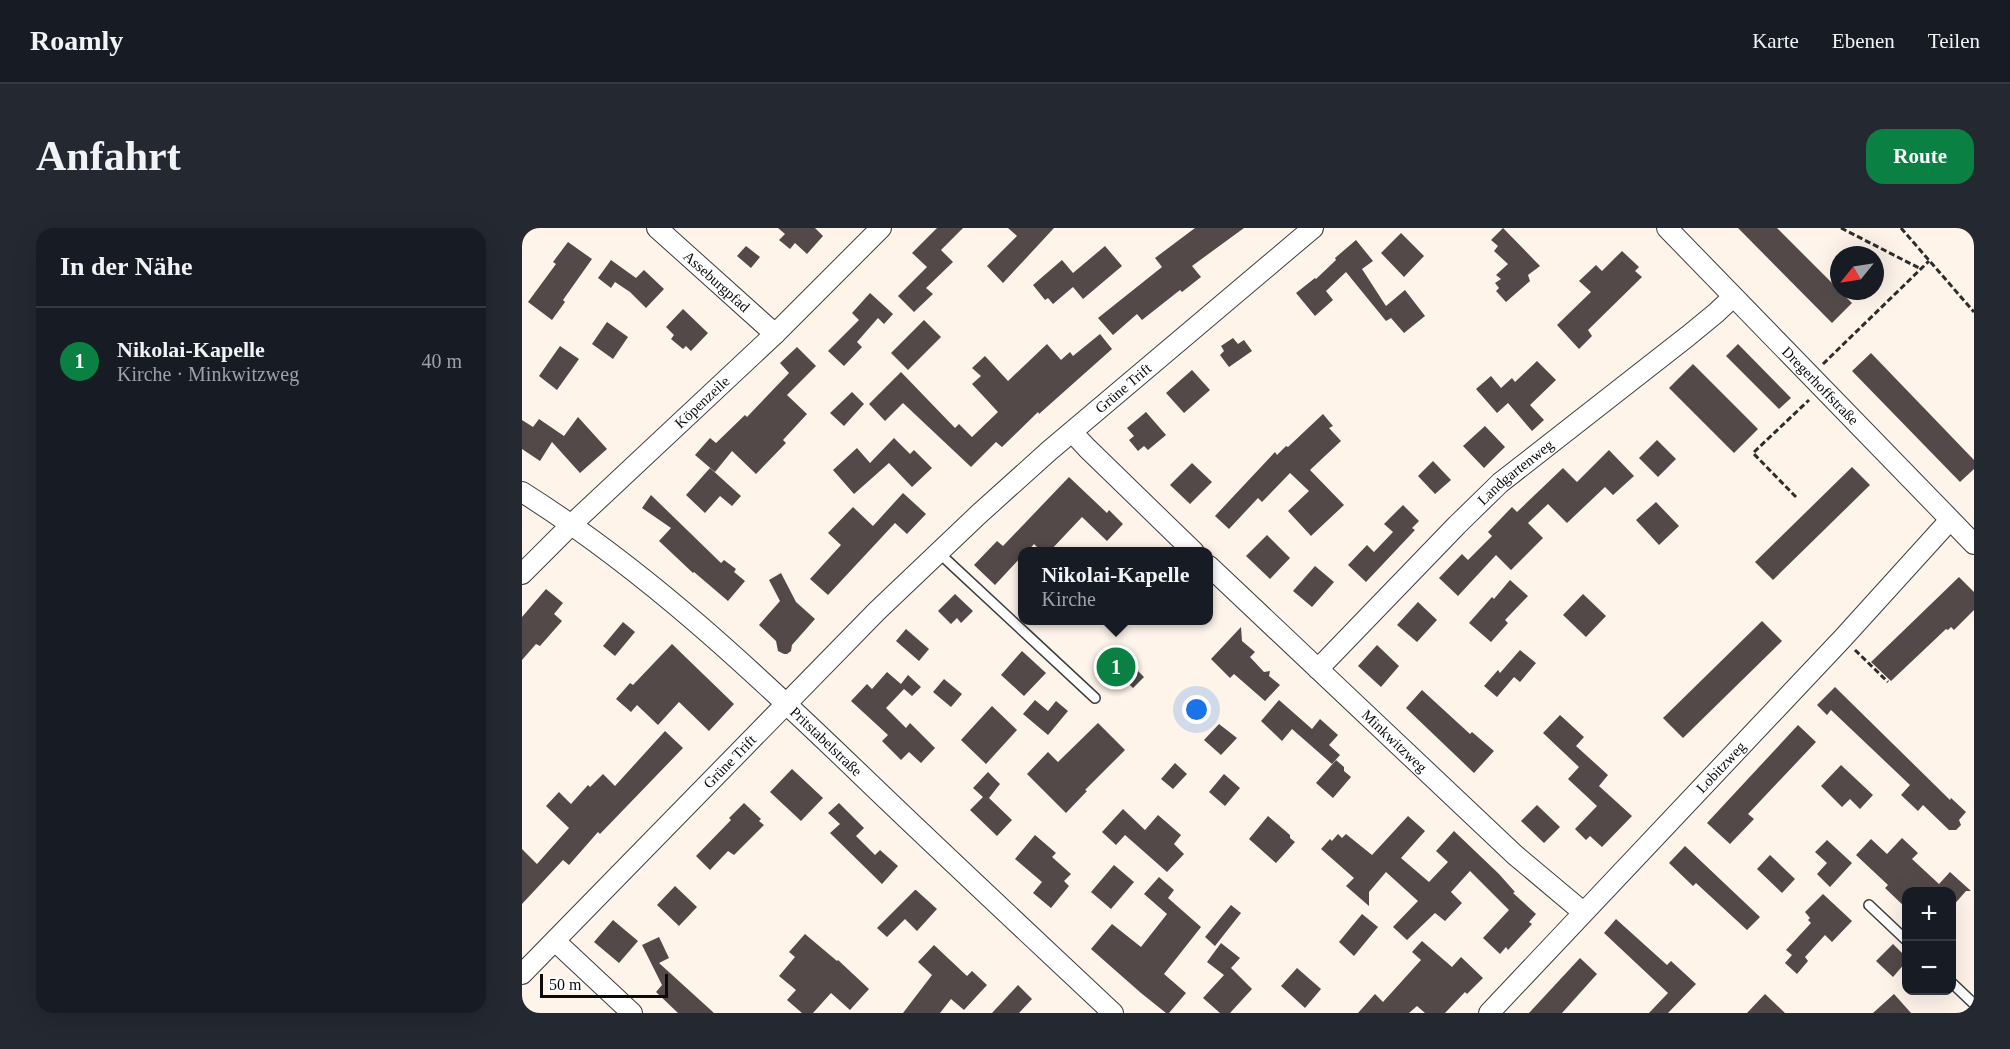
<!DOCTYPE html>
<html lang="de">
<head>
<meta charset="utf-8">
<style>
	body { margin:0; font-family:"Times New Roman",serif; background:#242831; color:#f1f3f6 }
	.controls { position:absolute; right:18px; bottom:18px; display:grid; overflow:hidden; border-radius:12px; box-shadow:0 6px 24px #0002 }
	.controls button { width:54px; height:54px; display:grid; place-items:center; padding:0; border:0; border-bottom:2px solid #363941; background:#171b24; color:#f1f3f6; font:30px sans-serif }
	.compass { position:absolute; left:1308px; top:18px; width:54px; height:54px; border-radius:50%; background:#171b24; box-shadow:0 6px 24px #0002; rotate:240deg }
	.scale { position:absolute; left:18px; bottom:15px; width:128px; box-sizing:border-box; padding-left:6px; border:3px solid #0b0b0b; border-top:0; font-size:16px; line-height:21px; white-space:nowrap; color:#0b0b0b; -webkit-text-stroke:4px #fff; paint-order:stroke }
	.you { position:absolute; left:675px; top:482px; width:21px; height:21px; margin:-15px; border:4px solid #fff; border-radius:50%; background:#1a73e8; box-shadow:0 0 0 9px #1a73e833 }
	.badge { display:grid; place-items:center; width:39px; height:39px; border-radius:50%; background:#0b8043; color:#fff; font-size:20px; font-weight:700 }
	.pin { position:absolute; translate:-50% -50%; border:3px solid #fff; box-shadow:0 2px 6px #0006 }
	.popup { position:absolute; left:496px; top:319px; width:195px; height:78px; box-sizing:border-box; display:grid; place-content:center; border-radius:12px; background:#171b24; filter:drop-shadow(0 2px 4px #0005); font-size:20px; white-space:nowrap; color:#9ea1a6 }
	.popup b { font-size:22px; color:#f1f3f6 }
	.popup::after { content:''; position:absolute; left:50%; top:100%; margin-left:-12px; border:12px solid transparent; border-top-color:#171b24 }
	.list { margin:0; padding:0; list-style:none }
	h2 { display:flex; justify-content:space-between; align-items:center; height:78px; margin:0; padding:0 24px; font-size:26px }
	h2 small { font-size:20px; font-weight:400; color:#9ea1a6 }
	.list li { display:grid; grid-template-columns:39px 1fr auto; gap:18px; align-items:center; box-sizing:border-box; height:108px; padding:0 24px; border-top:2px solid #363941 }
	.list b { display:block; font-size:22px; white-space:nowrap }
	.list p { margin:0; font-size:20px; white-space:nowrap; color:#9ea1a6 }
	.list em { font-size:20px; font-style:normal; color:#9ea1a6 }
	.map { position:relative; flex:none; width:1452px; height:785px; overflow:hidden; border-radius:18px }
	header { display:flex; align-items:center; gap:36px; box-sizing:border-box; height:84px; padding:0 30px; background:#171b24; border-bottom:2px solid #363941 }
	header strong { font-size:28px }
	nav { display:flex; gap:33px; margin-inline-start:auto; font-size:21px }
	.intro { display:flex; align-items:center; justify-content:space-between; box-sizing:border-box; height:144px; padding:0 36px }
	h1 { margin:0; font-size:42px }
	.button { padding:15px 27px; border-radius:18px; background:#0b8043; color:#fff; font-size:21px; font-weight:700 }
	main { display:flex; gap:36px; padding:0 36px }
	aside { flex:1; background:#171b24; border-radius:18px; box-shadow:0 6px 24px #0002 }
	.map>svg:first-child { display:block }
	.building { fill:#534948 }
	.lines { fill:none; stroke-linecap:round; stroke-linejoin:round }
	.lane-casing { stroke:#3e3e3e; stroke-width:12 }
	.street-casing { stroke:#3e3e3e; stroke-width:22 }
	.path { stroke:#2d2d2d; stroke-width:3; stroke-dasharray:6 3; stroke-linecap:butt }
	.lane { stroke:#fff; stroke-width:9 }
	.street { stroke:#fff; stroke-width:20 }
	.labels { text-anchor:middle; stroke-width:6; stroke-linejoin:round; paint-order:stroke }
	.street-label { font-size:15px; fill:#0b0b0b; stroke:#fff }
</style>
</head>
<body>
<header>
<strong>Roamly</strong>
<nav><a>Karte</a><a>Ebenen</a><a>Teilen</a></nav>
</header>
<div class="intro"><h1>Anfahrt</h1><a class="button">Route</a></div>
<main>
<aside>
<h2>In der Nähe<small></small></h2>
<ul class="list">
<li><span class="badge">1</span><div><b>Nikolai-Kapelle</b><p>Kirche · Minkwitzweg</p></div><em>40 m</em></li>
</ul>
</aside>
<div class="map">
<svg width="1452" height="785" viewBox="0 0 1452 785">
	<rect width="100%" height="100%" fill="#fef4ea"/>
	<g class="building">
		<polygon points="256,0 293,0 301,8 285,26 273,15 268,21 257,12 263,6"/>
		<polygon points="415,0 441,0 419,22 431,34 404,60 411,66 392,84 376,68 405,39 390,25"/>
		<polygon points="486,0 532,0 481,55 465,38 495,8"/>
		<polygon points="673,0 722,0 670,38 679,49 660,64 658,62 620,92 615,86 591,107 576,90 640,39 633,30"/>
		<polygon points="981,0 1018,38 1006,47 1008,53 984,74 974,63 977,60 973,55 979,51 974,47 986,36 972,23 976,18 969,12"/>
		<polygon points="1216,0 1255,0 1330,75 1310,95"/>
		<polygon points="879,5 902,28 882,49 859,25"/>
		<polygon points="834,12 851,33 840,41 864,78 883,62 903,88 882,105 869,90 864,93 824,44 804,63 811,72 793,88 774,65 793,50 794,51 814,32 813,30"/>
		<polygon points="46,14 70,31 41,72 43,74 30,92 6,74 34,36 31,34"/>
		<polygon points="224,18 238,29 229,40 215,28"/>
		<polygon points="583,18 600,38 561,71 551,59 531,76 526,70 523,72 511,57 540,32 551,45"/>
		<polygon points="1100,23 1117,39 1113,43 1120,49 1066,102 1070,108 1057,121 1035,97 1069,64 1057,53 1074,37 1080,43"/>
		<polygon points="89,32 114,50 122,42 142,61 124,80 108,64 93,54 89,60 76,50"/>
		<polygon points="348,65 371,86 362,96 356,90 335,114 340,119 322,138 306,123 337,92 330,85"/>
		<polygon points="161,81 186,105 169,123 164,118 161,121 149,111 152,107 144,99"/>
		<polygon points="402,92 419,109 386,142 369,125"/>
		<polygon points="85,94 106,109 91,131 70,116"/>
		<polygon points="578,106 590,121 517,186 516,184 480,219 474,214 449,239 381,175 363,193 347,176 379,144 433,200 437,196 450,209 476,184 450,156 459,148 450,140 463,128 486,153 525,116 539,132 548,124 551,128"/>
		<polygon points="711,110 716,116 722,112 730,123 707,139 698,127 702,123 699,118"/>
		<polygon points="1216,116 1269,170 1257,181 1204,128"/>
		<polygon points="38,118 57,131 35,162 17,148"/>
		<polygon points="275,119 294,138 265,167 285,186 261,212 264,215 234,246 210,223 193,244 173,227 188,210 194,215 223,187 225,189 267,145 258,135"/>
		<polygon points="1349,125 1452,232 1452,241 1438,254 1330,143"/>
		<polygon points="1015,133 1034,152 1008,177 1022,192 1010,203 986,175 975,185 954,161 969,148 979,160 990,150 993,154"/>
		<polygon points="1171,136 1236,201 1212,225 1147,160"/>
		<polygon points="670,142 688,162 662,185 644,165"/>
		<polygon points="330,164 342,176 322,198 308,185"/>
		<polygon points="624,184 644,207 626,222 622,218 616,223 607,212 612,208 605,200"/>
		<polygon points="801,186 811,198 807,200 819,213 788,242 822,277 789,308 766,283 787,263 768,245 740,274 736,270 707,301 693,288 753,224 755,227 764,218 766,219"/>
		<polygon points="56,189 85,221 58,245 30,214 18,233 0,221 0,192 11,199 17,191 42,208"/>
		<polygon points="963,198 983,219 962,240 941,218"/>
		<polygon points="372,210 388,226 392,222 410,240 390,259 367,235 332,266 311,242 335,220 348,235"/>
		<polygon points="1135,212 1154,231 1136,249 1117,230"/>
		<polygon points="1087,222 1112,248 1091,267 1083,259 1045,295 1026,276 1006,295 1021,310 989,342 974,327 936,368 917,350 940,326 946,332 970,308 966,304 990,279 995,284 1041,240 1055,254"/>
		<polygon points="911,233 929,252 913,266 896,248"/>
		<polygon points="670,235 690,254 668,276 648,257"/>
		<polygon points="1330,239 1348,257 1251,352 1233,334"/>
		<polygon points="188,240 219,268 210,278 198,268 183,285 164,267"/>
		<polygon points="547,249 585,285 587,282 601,296 585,313 560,289 527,324 520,324 512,316 505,324 501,324 501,327 473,357 452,337 475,313 481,318"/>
		<polygon points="381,265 404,286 385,306 373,295 306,367 288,351 319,317 306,305 331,279 351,298"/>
		<polygon points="129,267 199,335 202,332 214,341 212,344 223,353 206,373 172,344 171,345 137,313 149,300 120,280"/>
		<polygon points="1134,274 1157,298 1137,317 1114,292"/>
		<polygon points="881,277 897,293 890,300 893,302 844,354 826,337 845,317 852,324 871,304 862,296"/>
		<polygon points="745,307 768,330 748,351 724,328"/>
		<polygon points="793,338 812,354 790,379 771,363"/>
		<polygon points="259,345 274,374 293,391 270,417 269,423 265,426 262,426 256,423 254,413 237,397 258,373 247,352"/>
		<polygon points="1437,349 1452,364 1452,382 1432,402 1429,399 1426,402 1424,401 1369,453 1349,434"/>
		<polygon points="988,352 1006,368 983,392 986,395 969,414 947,395 970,369 972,371"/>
		<polygon points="24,361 41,375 32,386 40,393 18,418 14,416 0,432 0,389"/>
		<polygon points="433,366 451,383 439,395 435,390 429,396 416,383"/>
		<polygon points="1061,366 1084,388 1064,409 1041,387"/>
		<polygon points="896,374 915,392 895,414 875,397"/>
		<polygon points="1240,393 1260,413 1161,510 1141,490"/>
		<polygon points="101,394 113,404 93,428 81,418"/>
		<polygon points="719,399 720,413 733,424 728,429 742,444 748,443 747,448 758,457 743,473 712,446 708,450 689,431"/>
		<polygon points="384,401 407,421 397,433 374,413"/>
		<polygon points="150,416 212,476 187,503 157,474 136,497 115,477 109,484 94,471 108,455 111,457"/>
		<polygon points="855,417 877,438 859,459 836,438"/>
		<polygon points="591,418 622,449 611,460 605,454 598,460 574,436"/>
		<polygon points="998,422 1014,435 998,454 992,449 975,469 962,458 976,442 978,445"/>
		<polygon points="500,423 524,445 502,468 479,447"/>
		<polygon points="365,444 379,456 386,447 399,459 390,468 382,461 364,480 384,500 388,495 413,520 399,535 387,524 379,532 360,513 366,507 329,473 345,456 350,461"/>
		<polygon points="422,451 440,466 429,479 411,464"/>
		<polygon points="1313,459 1428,572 1429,570 1444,584 1437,592 1439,597 1434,602 1427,602 1401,577 1396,583 1379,567 1388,557 1309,482 1305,487 1295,477"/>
		<polygon points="900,462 948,506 950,504 972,523 952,545 884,480"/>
		<polygon points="513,472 526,483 534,473 546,483 526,507 501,486"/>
		<polygon points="757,472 790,501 798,491 816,507 807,517 818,527 810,536 770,501 760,513 739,493"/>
		<polygon points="470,478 495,502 464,536 439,512"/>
		<polygon points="1038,487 1062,509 1054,518 1086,547 1077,558 1110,588 1080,619 1068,608 1064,612 1053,601 1075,578 1046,551 1057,539 1021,505"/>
		<polygon points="576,495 603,522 563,562 565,563 544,585 505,546 526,524 536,534"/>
		<polygon points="697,496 715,510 699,527 682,512"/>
		<polygon points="1276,497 1294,514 1226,586 1232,591 1208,616 1185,595"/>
		<polygon points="143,503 161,520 78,606 76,604 47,637 41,632 0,676 0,621 15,636 47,600 24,578 37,564 49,576 66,557 68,559 81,546 93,558"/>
		<polygon points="814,532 822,539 822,543 829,549 811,570 794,555"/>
		<polygon points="653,535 665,546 651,561 639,551"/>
		<polygon points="1319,537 1351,567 1338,581 1328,571 1320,579 1299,558"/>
		<polygon points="270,541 301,570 279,593 248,564"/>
		<polygon points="466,544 478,556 467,570 490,592 475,608 448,582 461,569 451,560"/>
		<polygon points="702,546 718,560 703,578 687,564"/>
		<polygon points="222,575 239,591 237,593 242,597 212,627 206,623 188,642 174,628 209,592 207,590"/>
		<polygon points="317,575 342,600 334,608 353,627 358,622 376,638 360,656 308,605 318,596 306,585"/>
		<polygon points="1015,577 1038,599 1022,615 999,593"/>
		<polygon points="601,581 623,602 636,587 659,607 652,616 662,626 645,644 603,607 594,617 580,604"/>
		<polygon points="746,588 768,607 768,610 773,614 754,635 727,611"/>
		<polygon points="886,588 903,603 879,630 907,654 926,634 914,623 932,603 977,646 993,664 991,665 1014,686 1007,694 1010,696 986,722 984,719 978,726 961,710 987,682 948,643 929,664 940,675 923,693 913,685 885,712 871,699 896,673 864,644 847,664 847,678 824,658 832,650 799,621 808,611 810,613 816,606 820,610 824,606 850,627"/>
		<polygon points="513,607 534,625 530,629 549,646 542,653 547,658 529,680 511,665 520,654 493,631"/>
		<polygon points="1380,610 1396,625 1390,631 1417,656 1428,644 1449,663 1444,663 1430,679 1430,663 1384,663 1384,680 1363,660 1366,657 1334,627 1349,611 1365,626"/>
		<polygon points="1305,612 1330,635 1308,659 1295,646 1305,635 1293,624"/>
		<polygon points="1163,618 1238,689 1225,702 1174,655 1171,658 1147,635"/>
		<polygon points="1248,627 1273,651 1260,665 1235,641"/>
		<polygon points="592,637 612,654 589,681 569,664"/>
		<polygon points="637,649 652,662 646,670 679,699 642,746 664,765 647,785 644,785 619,765 569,721 590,696 619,719 645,686 622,666"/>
		<polygon points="153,658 175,679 157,698 135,677"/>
		<polygon points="393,662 394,662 415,681 395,703 383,691 365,709 355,700"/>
		<polygon points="1301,666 1330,693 1310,714 1303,707 1283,729 1286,733 1275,746 1263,735 1270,727 1264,722 1289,695 1286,692 1288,690 1283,684"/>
		<polygon points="709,677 719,685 693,718 683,709"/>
		<polygon points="840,686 856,699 832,728 817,714"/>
		<polygon points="1094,691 1145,737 1149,733 1174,756 1146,785 1127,785 1146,765 1082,705"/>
		<polygon points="91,692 116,713 97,735 72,714"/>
		<polygon points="283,706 315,733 316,732 347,761 328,782 309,765 291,785 280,785 265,772 274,762 257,748 273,729 267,724"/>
		<polygon points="137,709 147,730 137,735 192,785 156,785 134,764 140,757 120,717"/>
		<polygon points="900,713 930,739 939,729 961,750 945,766 943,764 923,785 903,785 895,778 887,785 836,785 853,766 861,774 899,732 890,724"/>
		<polygon points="699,715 718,730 709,740 730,761 708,785 698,785 681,770 702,747 685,734"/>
		<polygon points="1371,716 1384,729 1384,734 1371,749 1354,733"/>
		<polygon points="412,717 445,748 450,743 465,757 442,782 429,771 418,785 381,785 410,747 396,734"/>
		<polygon points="1058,730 1075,746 1040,785 1007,785"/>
		<polygon points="775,740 799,761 783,780 759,758"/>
		<polygon points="496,757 510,771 497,785 470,785"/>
		<polygon points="1243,766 1263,785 1225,785"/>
		<polygon points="1372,766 1389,785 1351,785"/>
	</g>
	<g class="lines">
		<g class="lane-casing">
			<g id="lane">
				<polyline points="416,324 573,470"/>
				<polyline points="1347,677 1384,712"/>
				<polyline points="1430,755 1452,776"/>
			</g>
		</g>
		<g class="street-casing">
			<g id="street">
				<path id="s1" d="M 135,0 L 253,106"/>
				<path id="s2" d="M 1145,0 L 1452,316"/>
				<polyline points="550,204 565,220 672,324"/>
				<path id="s3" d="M 0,264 C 124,342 232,444 337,545 C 421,626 506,705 591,785"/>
				<path id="s4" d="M 687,338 L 993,627 L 1061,684"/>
				<path id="s5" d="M 0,346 L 50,296 L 253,106 L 359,0"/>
				<path id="s6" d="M 796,441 L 935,297 L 978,255 L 1166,108 L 1194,85 L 1211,69"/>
				<polyline points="33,713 110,785"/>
				<path id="s7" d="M 0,746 L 355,383 L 457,286 L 527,223 L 791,0"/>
				<path id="s8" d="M 967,785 L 1321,410 L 1428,292"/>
			</g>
		</g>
		<g class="path">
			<polyline points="1319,0 1399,41"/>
			<polyline points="1379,0 1452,84"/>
			<polyline points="1301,136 1407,33"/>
			<polyline points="1274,269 1231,225 1287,172"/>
			<polyline points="1333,422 1366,454"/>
		</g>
		<use href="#lane" class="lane"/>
		<use href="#street" class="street"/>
	</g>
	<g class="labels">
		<g class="street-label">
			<text dy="5" stroke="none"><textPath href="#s1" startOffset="80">Asseburgpfad</textPath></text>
			<text dy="5" stroke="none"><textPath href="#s2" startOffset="220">Dregerhoffstraße</textPath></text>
			<text dy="5" stroke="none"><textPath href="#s7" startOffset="840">Grüne Trift</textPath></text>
			<text dy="5" stroke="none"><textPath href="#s5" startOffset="249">Köpenzeile</textPath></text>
			<text dy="5" stroke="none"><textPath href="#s6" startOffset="279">Landgartenweg</textPath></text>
			<text dy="5" stroke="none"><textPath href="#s4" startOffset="255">Minkwitzweg</textPath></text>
			<text dy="5" stroke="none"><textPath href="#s3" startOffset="394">Pritstabelstraße</textPath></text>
			<text dy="5" stroke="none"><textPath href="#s7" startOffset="297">Grüne Trift</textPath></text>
			<text dy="5" stroke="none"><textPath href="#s8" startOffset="338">Lobitzweg</textPath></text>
		</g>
	</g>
</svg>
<div class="controls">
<button>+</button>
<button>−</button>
</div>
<svg class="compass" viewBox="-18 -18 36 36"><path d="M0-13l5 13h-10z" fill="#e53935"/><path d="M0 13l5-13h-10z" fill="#9ea1a6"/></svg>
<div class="scale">50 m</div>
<div class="you"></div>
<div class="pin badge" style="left:594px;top:439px">1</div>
<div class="popup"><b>Nikolai-Kapelle</b>Kirche</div>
</div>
</main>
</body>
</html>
